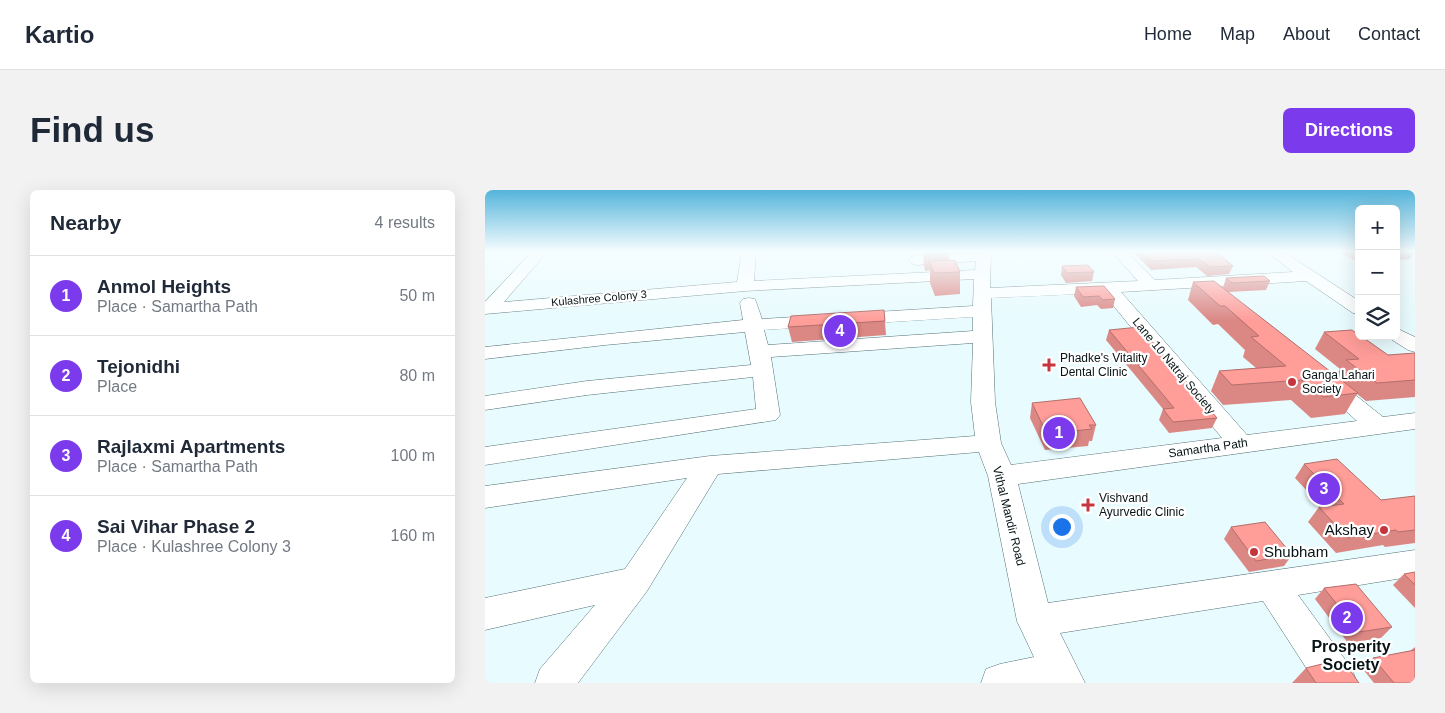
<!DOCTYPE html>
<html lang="en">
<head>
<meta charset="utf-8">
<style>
	body { margin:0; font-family:Helvetica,sans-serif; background:#f2f2f3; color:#1f2937 }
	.controls { position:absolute; right:15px; top:15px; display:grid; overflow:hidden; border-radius:8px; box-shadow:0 5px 20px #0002 }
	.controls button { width:45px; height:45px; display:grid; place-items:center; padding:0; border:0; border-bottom:1px solid #e0e1e3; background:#fff; color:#1f2937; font:25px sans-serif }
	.you { position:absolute; left:576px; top:336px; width:18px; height:18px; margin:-12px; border:4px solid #fff; border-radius:50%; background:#1a73e8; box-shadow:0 0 0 8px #1a73e833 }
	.badge { display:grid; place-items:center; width:32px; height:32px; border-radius:50%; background:#7c3aed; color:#fff; font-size:16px; font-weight:700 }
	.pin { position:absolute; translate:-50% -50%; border:2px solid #fff; box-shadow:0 1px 5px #0006 }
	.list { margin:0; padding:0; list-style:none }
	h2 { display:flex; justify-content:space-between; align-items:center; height:65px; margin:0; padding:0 20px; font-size:21px }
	h2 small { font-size:16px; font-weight:400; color:#747a83 }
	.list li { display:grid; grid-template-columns:32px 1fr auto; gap:15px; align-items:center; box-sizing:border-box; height:80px; padding:0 20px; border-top:1px solid #e0e1e3 }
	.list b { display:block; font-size:19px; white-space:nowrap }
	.list p { margin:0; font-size:16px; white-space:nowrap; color:#747a83 }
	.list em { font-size:16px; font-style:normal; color:#747a83 }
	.icon { flex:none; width:28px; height:28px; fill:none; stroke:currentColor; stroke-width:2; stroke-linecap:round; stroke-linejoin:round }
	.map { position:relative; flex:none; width:930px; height:493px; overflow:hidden; border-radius:8px }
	header { display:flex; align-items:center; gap:30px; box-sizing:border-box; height:70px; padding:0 25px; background:#fff; border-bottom:1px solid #e0e1e3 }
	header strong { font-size:24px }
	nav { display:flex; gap:28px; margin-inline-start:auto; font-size:18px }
	.intro { display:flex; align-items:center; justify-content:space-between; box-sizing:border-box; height:120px; padding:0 30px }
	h1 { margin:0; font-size:35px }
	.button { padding:12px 22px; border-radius:8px; background:#7c3aed; color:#fff; font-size:18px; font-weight:700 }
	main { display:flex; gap:30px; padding:0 30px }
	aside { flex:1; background:#fff; border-radius:8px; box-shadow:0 5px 20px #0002 }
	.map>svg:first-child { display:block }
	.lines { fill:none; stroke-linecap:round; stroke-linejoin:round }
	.minor-casing { stroke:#547176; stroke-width:1 }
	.minor { fill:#fff; fill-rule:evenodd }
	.wall { fill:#db8784 }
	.shaded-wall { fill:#b26e6b }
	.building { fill:#ff9d99; stroke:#b26e6b }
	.poi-dot { fill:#c4353d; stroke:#fff; stroke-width:2 }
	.labels { text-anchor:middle; stroke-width:4.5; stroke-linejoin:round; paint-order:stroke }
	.far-street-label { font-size:11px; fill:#081315; stroke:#fff }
	.poi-label { font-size:12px; fill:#081315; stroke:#fff; text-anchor:start }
	.street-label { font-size:12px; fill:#081315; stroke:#fff }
	.near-poi-label { font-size:15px; fill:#081315; stroke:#fff; text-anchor:end }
	.near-neighbourhood-label { font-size:16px; font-weight:bold; fill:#081315; stroke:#fff }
</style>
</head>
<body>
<header>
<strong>Kartio</strong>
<nav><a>Home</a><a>Map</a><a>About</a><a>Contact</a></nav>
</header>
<div class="intro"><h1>Find us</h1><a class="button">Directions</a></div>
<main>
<aside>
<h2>Nearby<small>4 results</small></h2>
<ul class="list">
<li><span class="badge">1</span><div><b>Anmol Heights</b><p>Place · Samartha Path</p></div><em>50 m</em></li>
<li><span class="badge">2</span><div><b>Tejonidhi</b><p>Place</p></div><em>80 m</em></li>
<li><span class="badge">3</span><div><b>Rajlaxmi Apartments</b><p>Place · Samartha Path</p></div><em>100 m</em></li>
<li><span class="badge">4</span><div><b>Sai Vihar Phase 2</b><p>Place · Kulashree Colony 3</p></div><em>160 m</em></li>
</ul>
</aside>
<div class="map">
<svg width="930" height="493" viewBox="0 0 930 493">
	<rect width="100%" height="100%" fill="#e8fbfe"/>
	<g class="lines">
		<g class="minor-casing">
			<g id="minor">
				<path d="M 47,62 L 62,62 L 19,112 L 252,92 L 257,62 L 271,62 L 269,91 L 490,80 L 491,71 L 431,75 L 426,73 L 423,70 L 426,67 L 431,65 L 506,62 L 505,98 L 653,91 L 627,62 L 642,62 L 670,90 L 808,82 L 782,62 L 799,62 L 874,111 L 874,124 L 868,123 L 821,91 L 636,102 L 762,245 L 872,231 L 830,193 L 833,188 L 841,186 L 849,188 L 898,227 L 930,223 L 930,239 L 533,294 L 563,413 L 930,360 L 930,386 L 813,405 L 867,479 L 872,493 L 831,493 L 778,411 L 575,443 L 600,493 L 496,493 L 501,479 L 515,474 L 549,467 L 532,431 L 503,286 L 494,262 L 233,284 L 162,401 L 93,493 L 50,493 L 55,479 L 110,415 L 0,440 L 0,408 L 140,379 L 202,288 L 0,318 L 0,296 L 225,266 L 490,246 L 486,212 L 488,153 L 286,167 L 295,225 L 291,230 L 0,275 L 0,257 L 271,219 L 268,187 L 102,205 L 0,220 L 0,206 L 102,191 L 266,175 L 260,142 L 120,155 L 0,169 L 0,157 L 258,130 L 255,113 L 258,109 L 264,108 L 270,109 L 277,129 L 488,116 L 489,89 L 260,101 L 0,124 L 0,112 ZM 618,103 L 737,248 L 526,275 L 516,253 L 510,212 L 506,108 ZM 488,127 L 488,141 L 283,155 L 279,140 Z"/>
				<polygon points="911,138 930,147 930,162 923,160 904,148 903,146 911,146"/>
			</g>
		</g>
		<use href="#minor" class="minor"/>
	</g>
	<g class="wall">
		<polygon points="438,62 464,62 464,70 475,82 475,104 450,106 445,93 445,80 440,81 439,76"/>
		<polygon points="648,62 731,62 748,76 744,84 722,86 711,77 666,80"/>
		<polygon points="853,62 874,62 874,72"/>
		<polygon points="577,76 609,82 607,91 581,93 576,85"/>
		<polygon points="741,88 785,91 781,100 743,102 738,98"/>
		<polygon points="708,92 851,186 855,179 830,159 839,142 903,165 930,163 930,207 881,211 872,204 860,224 826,228 806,210 738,215 726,201 734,181 771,178 758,167 760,160 733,134 728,135 703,110"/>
		<polygon points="591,97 630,109 628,118 616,119 612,115 596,117 589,106"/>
		<polygon points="399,120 401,145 307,152 303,137"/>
		<polygon points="624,140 732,228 727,238 684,243 674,230 678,219 621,150"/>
		<polygon points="547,213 611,235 607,251 604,251 603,256 560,260 545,228"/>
		<polygon points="819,274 896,310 930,306 930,353 900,357 898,355 851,363 823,332 834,317 837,317 810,288"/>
		<polygon points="746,337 807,365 799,376 764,382 739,349"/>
		<polygon points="930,382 930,418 908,395 919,384"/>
		<polygon points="839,398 907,437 896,448 863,453 830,409"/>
		<polygon points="930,457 930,493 889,493 877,478 888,468 925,461"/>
		<polygon points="821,478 846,480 874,493 807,493"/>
	</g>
	<polygon class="shaded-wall" points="911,62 929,62 925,69 911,70"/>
	<g class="building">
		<polygon points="658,62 731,62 748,76 725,77 714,69 668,71"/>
		<polygon points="470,70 475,82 449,83 444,71"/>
		<polygon points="603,75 609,82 582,83 577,76"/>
		<polygon points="779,86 785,91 747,93 741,88"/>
		<polygon points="729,91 873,203 838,207 817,190 747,195 734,181 801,176 766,147 774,146 740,116 735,116 708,92"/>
		<polygon points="619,96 630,109 618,110 614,106 598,107 591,97"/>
		<polygon points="399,120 400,131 303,137 306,126"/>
		<polygon points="655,137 732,228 688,232 678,219 689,218 624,140"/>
		<polygon points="867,140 874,145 874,146 876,146 903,165 930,163 930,190 892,193 861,170 874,169 839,142"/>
		<polygon points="595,208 611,235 604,235 607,239 562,244 547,213"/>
		<polygon points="852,269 896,310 930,306 930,340 913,342 911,340 862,348 834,317 859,314 819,274"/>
		<polygon points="780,332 807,365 771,371 746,337"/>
		<polygon points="930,382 930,395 919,384"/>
		<polygon points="871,394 907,437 874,442 839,398"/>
		<polygon points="930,460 930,493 909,493 888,468"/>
		<polygon points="841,473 846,480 865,480 874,493 831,493 821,478"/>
	</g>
	<linearGradient id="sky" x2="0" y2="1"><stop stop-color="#55b4da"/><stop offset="0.47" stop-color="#f5fdff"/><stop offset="1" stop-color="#f5fdff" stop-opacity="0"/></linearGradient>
	<rect width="930" height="131" fill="url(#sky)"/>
	<g class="poi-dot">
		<path d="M561.5 167.5h5v5h5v5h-5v5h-5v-5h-5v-5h5z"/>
		<circle cx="807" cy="192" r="5"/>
		<path d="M600.5 307.5h5v5h5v5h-5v5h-5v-5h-5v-5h5z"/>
		<circle cx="899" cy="340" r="5"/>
		<circle cx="769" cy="362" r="5"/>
	</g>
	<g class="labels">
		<g class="far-street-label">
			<text transform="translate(114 108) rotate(-5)" y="4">Kulashree Colony 3</text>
		</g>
		<g class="poi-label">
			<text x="575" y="172">Phadke's Vitality<tspan x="575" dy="14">Dental Clinic</tspan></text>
			<text x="817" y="189">Ganga Lahari<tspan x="817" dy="14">Society</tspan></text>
			<text x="614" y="312">Vishvand<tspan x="614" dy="14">Ayurvedic Clinic</tspan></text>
		</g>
		<g class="street-label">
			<text transform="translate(689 176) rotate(50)" y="4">Lane 10 Natraj Society</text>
			<text transform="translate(723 258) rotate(-8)" y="4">Samartha Path</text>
			<text transform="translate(524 326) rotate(76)" y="4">Vithal Mandir Road</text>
		</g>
		<g class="near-poi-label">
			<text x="889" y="345">Akshay</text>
			<text x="779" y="367" text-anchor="start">Shubham</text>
		</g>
		<g class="near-neighbourhood-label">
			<text x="866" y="462">Prosperity<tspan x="866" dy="18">Society</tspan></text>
		</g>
	</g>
</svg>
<div class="controls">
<button>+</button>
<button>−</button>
<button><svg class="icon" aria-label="layers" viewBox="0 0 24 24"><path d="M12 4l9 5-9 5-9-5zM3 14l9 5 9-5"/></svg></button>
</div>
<div class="you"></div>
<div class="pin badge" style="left:574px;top:243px">1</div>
<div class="pin badge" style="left:862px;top:428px">2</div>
<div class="pin badge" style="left:839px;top:299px">3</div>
<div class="pin badge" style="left:355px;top:141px">4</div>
</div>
</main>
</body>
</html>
